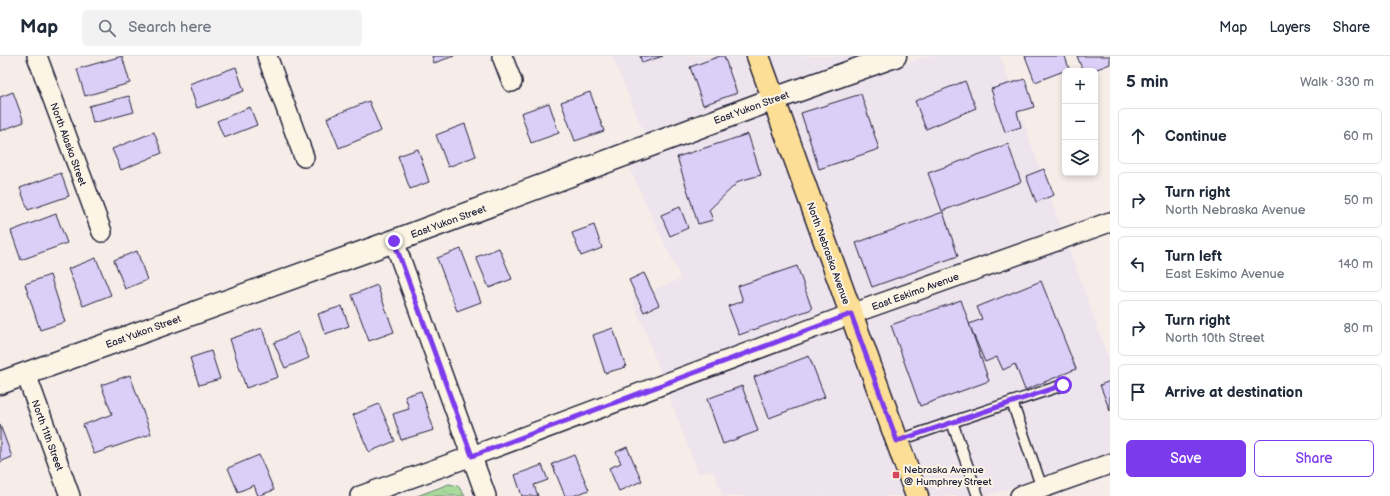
<!DOCTYPE html>
<html lang="en">
<head>
<meta charset="utf-8">
<style>
	body { margin:0; font-family:"Balsamiq Sans",sans-serif; background:#f2f2f3; color:#1f2937 }
	.controls { position:absolute; right:12px; top:12px; display:grid; overflow:hidden; border-radius:6px; box-shadow:0 2px 6px #0003 }
	.controls button { width:36px; height:36px; display:grid; place-items:center; padding:0; border:0; border-bottom:1px solid #e0e1e3; background:#fff; color:#1f2937; font:20px sans-serif }
	.stop { position:absolute; width:12px; height:12px; margin:-9px; border:3px solid #7c3aed; border-radius:50%; background:#fff }
	.stop.end { background:#7c3aed; border-color:#fff; box-shadow:0 1px 4px #0008 }
	.list { margin:0; padding:0; list-style:none }
	h2 { display:flex; justify-content:space-between; align-items:center; height:52px; margin:0; padding:0 16px; font-size:17px }
	h2 small { font-size:13px; font-weight:400; color:#747a83 }
	.list li { display:grid; grid-template-columns:26px 1fr auto; gap:12px; align-items:center; box-sizing:border-box; height:56px; margin:0 8px 8px; padding:0 8px; border:1px solid #e0e1e3; border-radius:6px }
	.list b { display:block; font-size:15px; white-space:nowrap }
	.list p { margin:0; font-size:13px; white-space:nowrap; color:#747a83 }
	.list em { font-size:13px; font-style:normal; color:#747a83 }
	.actions { display:flex; gap:8px; padding:12px 16px }
	.actions a { flex:1; padding:9px 0; border:1px solid #7c3aed; border-radius:6px; text-align:center; font-size:14px; color:#7c3aed }
	.actions .main { background:#7c3aed; color:#fff }
	.icon { flex:none; width:22px; height:22px; fill:none; stroke:currentColor; stroke-width:2; stroke-linecap:round; stroke-linejoin:round }
	.map { position:relative; flex:none; width:1110px; height:440px; overflow:hidden }
	header { display:flex; align-items:center; gap:24px; box-sizing:border-box; height:56px; padding:0 20px; background:#fff; border-bottom:1px solid #e0e1e3 }
	header strong { font-size:19px }
	nav { display:flex; gap:22px; margin-inline-start:auto; font-size:14px }
	.search { width:280px; height:36px; background:#f2f2f3; display:flex; align-items:center; gap:10px; box-sizing:border-box; padding:0 14px; border-radius:6px; color:#747a83; font-size:15px }
	main { display:flex }
	aside { flex:1; background:#fff }
	.map>svg:first-child { display:block }
	.built { fill:#eee4ed }
	.park { fill:url(#park-crowns); stroke:#667e6c }
	.building { fill:#dccff7; stroke:#22223b }
	.lines { fill:none; stroke-linecap:round; stroke-linejoin:round }
	.service-casing { stroke:#22223b; stroke-width:13 }
	.minor-casing { stroke:#22223b; stroke-width:22 }
	.tertiary-casing { stroke:#22223b; stroke-width:25 }
	.primary-casing { stroke:#22223b; stroke-width:25 }
	.service { stroke:#fcf5e5; stroke-width:10 }
	.minor { stroke:#fcf5e5; stroke-width:19 }
	.tertiary { stroke:#fcf5e5; stroke-width:22 }
	.primary { stroke:#fcde96; stroke-width:22 }
	.route { stroke:#7c3aed; stroke-width:5 }
	.poi-dot { fill:#d1495b; stroke:#fcf5e5; stroke-width:1.5 }
	.labels { text-anchor:middle; stroke-width:4; stroke-linejoin:round; paint-order:stroke }
	.street-label { font-size:10px; fill:#22223b; stroke:#fcf5e5 }
	.poi-label { font-size:10px; fill:#22223b; stroke:#fcf5e5; text-anchor:start }
</style>
</head>
<body>
<header>
<strong>Map</strong>
<div class="search"><svg class="icon" aria-label="search" viewBox="0 0 24 24"><circle cx="10" cy="10" r="6"/><path d="M15 15l6 6"/></svg>Search here</div>
<nav><a>Map</a><a>Layers</a><a>Share</a></nav>
</header>
<main>
<div class="map">
<svg width="1110" height="440" viewBox="0 0 1110 440">
	<defs>
		<pattern id="park-crowns" width="20" height="18" patternUnits="userSpaceOnUse"><rect width="20" height="18" fill="#a9db9d"/><path d="M2 6a3 3 0 1 1 6 0M12 15a3 3 0 1 1 6 0" fill="none" stroke="#91bc88"/></pattern>
	</defs>
	<rect width="100%" height="100%" fill="#f6ede9"/>
	<filter id="ink" filterUnits="userSpaceOnUse"><feTurbulence type="fractalNoise" baseFrequency=".025" numOctaves="2"/><feDisplacementMap in="SourceGraphic" scale="8" xChannelSelector="R" yChannelSelector="G"/><feConvolveMatrix kernelMatrix="1 2 1 2 8 2 1 2 1" color-interpolation-filters="sRGB"/></filter>
	<g filter="url(#ink)">
		<g class="built">
			<polygon points="612,0 747,0 761,36 645,79"/>
			<polygon points="768,0 862,0 779,29"/>
			<polygon points="928,0 1000,0 1061,171 857,244 787,50"/>
			<polygon points="768,57 838,251 661,318 632,242 681,223 628,109"/>
			<polygon points="1069,192 1110,307 1110,396 987,440 927,440 864,265"/>
			<polygon points="846,272 906,440 723,440 713,415 698,417 668,338"/>
		</g>
		<polygon class="park" points="449,428 458,430 465,440 417,440"/>
		<g class="building">
			<polygon points="122,0 130,27 85,40 77,13"/>
			<polygon points="432,0 454,0 434,7"/>
			<polygon points="640,0 663,0 642,7"/>
			<polygon points="720,0 724,0 737,37 703,49 690,11"/>
			<polygon points="1025,0 1065,0 1069,13 1035,26"/>
			<polygon points="1077,0 1110,0 1110,8 1092,15 1083,15"/>
			<polygon points="236,11 244,35 197,52 189,28"/>
			<polygon points="1025,23 1034,51 1017,56 1021,71 1005,76 991,33"/>
			<polygon points="965,25 976,52 926,73 915,45"/>
			<polygon points="13,36 24,66 0,75 0,41"/>
			<polygon points="590,36 604,75 575,85 561,46"/>
			<polygon points="861,38 879,93 819,113 801,57"/>
			<polygon points="129,40 134,56 93,67 89,50"/>
			<polygon points="369,45 381,75 339,92 327,62"/>
			<polygon points="549,47 559,77 531,87 521,57"/>
			<polygon points="250,51 257,69 224,82 217,65"/>
			<polygon points="465,68 476,100 448,111 436,79"/>
			<polygon points="154,76 162,97 121,114 112,93"/>
			<polygon points="748,78 761,119 739,125 709,154 713,164 698,168 677,101"/>
			<polygon points="1008,88 1021,126 942,155 928,117"/>
			<polygon points="418,93 429,126 410,133 398,100"/>
			<polygon points="1044,113 1054,139 1036,146 1026,120"/>
			<polygon points="61,117 69,140 28,154 20,132"/>
			<polygon points="680,151 688,172 670,180 661,159"/>
			<polygon points="943,156 958,200 872,231 856,187"/>
			<polygon points="56,158 67,187 21,204 11,175"/>
			<polygon points="594,169 602,192 581,200 572,177"/>
			<polygon points="499,192 512,223 489,232 476,201"/>
			<polygon points="461,193 481,246 457,255 437,202"/>
			<polygon points="137,195 147,224 125,233 114,204"/>
			<polygon points="96,202 111,239 83,250 68,213"/>
			<polygon points="797,210 812,253 739,279 728,250 743,245 738,230"/>
			<polygon points="644,217 659,249 644,256 629,224"/>
			<polygon points="50,219 65,266 40,274 25,228"/>
			<polygon points="1041,225 1076,313 1025,334 1015,308 1003,314 997,301 985,306 969,268 982,263 977,251"/>
			<polygon points="377,229 394,276 369,285 352,239"/>
			<polygon points="961,244 989,325 920,350 891,269"/>
			<polygon points="342,250 349,270 325,278 318,258"/>
			<polygon points="262,272 278,321 246,332 230,283"/>
			<polygon points="613,272 626,311 605,317 593,279"/>
			<polygon points="298,276 309,302 285,312 274,287"/>
			<polygon points="211,295 220,323 199,329 190,302"/>
			<polygon points="809,300 825,341 769,362 754,321"/>
			<polygon points="130,319 151,378 94,398 83,369 112,358 101,329"/>
			<polygon points="1110,325 1110,355 1100,329"/>
			<polygon points="742,330 758,375 723,388 707,343"/>
			<polygon points="421,335 434,374 401,384 393,358 409,353 405,340"/>
			<polygon points="379,348 395,385 369,396 353,359"/>
			<polygon points="0,369 12,401 0,406"/>
			<polygon points="627,391 642,425 619,435 609,412 621,407 616,396"/>
			<polygon points="259,399 274,434 258,440 254,429 238,436 228,412"/>
			<polygon points="574,399 589,434 573,440 565,440 552,408"/>
			<polygon points="542,409 548,424 534,429 538,440 522,440 515,419"/>
		</g>
		<g class="lines">
			<g class="service-casing">
				<g id="service">
					<polyline points="1012,346 1042,432"/>
					<polyline points="952,366 1063,329"/>
					<polyline points="897,385 952,366 978,440"/>
				</g>
			</g>
			<g class="minor-casing">
				<g id="minor">
					<polyline points="37,0 102,176"/>
					<polyline points="267,0 304,101"/>
					<polyline points="502,0 512,26"/>
					<polyline points="394,185 486,440"/>
					<polyline points="26,318 70,440"/>
					<polyline points="360,440 472,400 851,258 1110,166"/>
					<polyline points="1020,440 1110,408"/>
				</g>
			</g>
			<g class="tertiary-casing">
				<polyline id="tertiary" points="0,327 394,185 774,43 895,0"/>
			</g>
			<g class="primary-casing">
				<polyline id="primary" points="758,0 917,440"/>
			</g>
			<use href="#service" class="service"/>
			<use href="#minor" class="minor"/>
			<use href="#tertiary" class="tertiary"/>
			<use href="#primary" class="primary"/>
		</g>
	</g>
	<g class="lines" filter="url(#ink)">
		<polyline class="route" points="394,185 472,400 851,258 897,385 1063,329"/>
	</g>
	<rect class="poi-dot" x="892" y="415" width="8" height="8" rx="2"/>
	<g class="labels">
		<g class="street-label">
			<text transform="translate(751 51) rotate(-20)" y="4">East Yukon Street</text>
			<text transform="translate(69 88) rotate(70)" y="4">North Alaska Street</text>
			<text transform="translate(448 165) rotate(-20)" y="4">East Yukon Street</text>
			<text transform="translate(829 197) rotate(70)" y="4">North Nebraska Avenue</text>
			<text transform="translate(915 235) rotate(-20)" y="4">East Eskimo Avenue</text>
			<text transform="translate(143 275) rotate(-20)" y="4">East Yukon Street</text>
			<text transform="translate(48 379) rotate(70)" y="4">North 11th Street</text>
		</g>
		<g class="poi-label">
			<text x="904" y="417">Nebraska Avenue<tspan x="904" dy="12">@ Humphrey Street</tspan></text>
		</g>
	</g>
</svg>
<div class="controls">
<button>+</button>
<button>−</button>
<button><svg class="icon" aria-label="layers" viewBox="0 0 24 24"><path d="M12 4l9 5-9 5-9-5zM3 14l9 5 9-5"/></svg></button>
</div>
<div class="stop" style="left:1063px;top:329px"></div>
<div class="stop end" style="left:394px;top:185px"></div>
</div>
<aside>
<h2>5 min<small>Walk · 330 m</small></h2>
<ul class="list">
<li><svg class="icon" aria-label="ahead" viewBox="0 0 24 24"><path d="M12 20V5M6 11l6-6 6 6"/></svg><div><b>Continue</b></div><em>60 m</em></li>
<li><svg class="icon" aria-label="right" viewBox="0 0 24 24"><path d="M7 20v-9h11M14 6l5 5-5 5"/></svg><div><b>Turn right</b><p>North Nebraska Avenue</p></div><em>50 m</em></li>
<li><svg class="icon" aria-label="left" viewBox="0 0 24 24"><path d="M17 20v-9H6M10 6l-5 5 5 5"/></svg><div><b>Turn left</b><p>East Eskimo Avenue</p></div><em>140 m</em></li>
<li><svg class="icon" aria-label="right" viewBox="0 0 24 24"><path d="M7 20v-9h11M14 6l5 5-5 5"/></svg><div><b>Turn right</b><p>North 10th Street</p></div><em>80 m</em></li>
<li><svg class="icon" aria-label="arrive" viewBox="0 0 24 24"><path d="M6 21V4h12l-3 4 3 4H6"/></svg><div><b>Arrive at destination</b></div></li>
</ul>
<div class="actions"><a class="main">Save</a><a>Share</a></div>
</aside>
</main>
</body>
</html>
